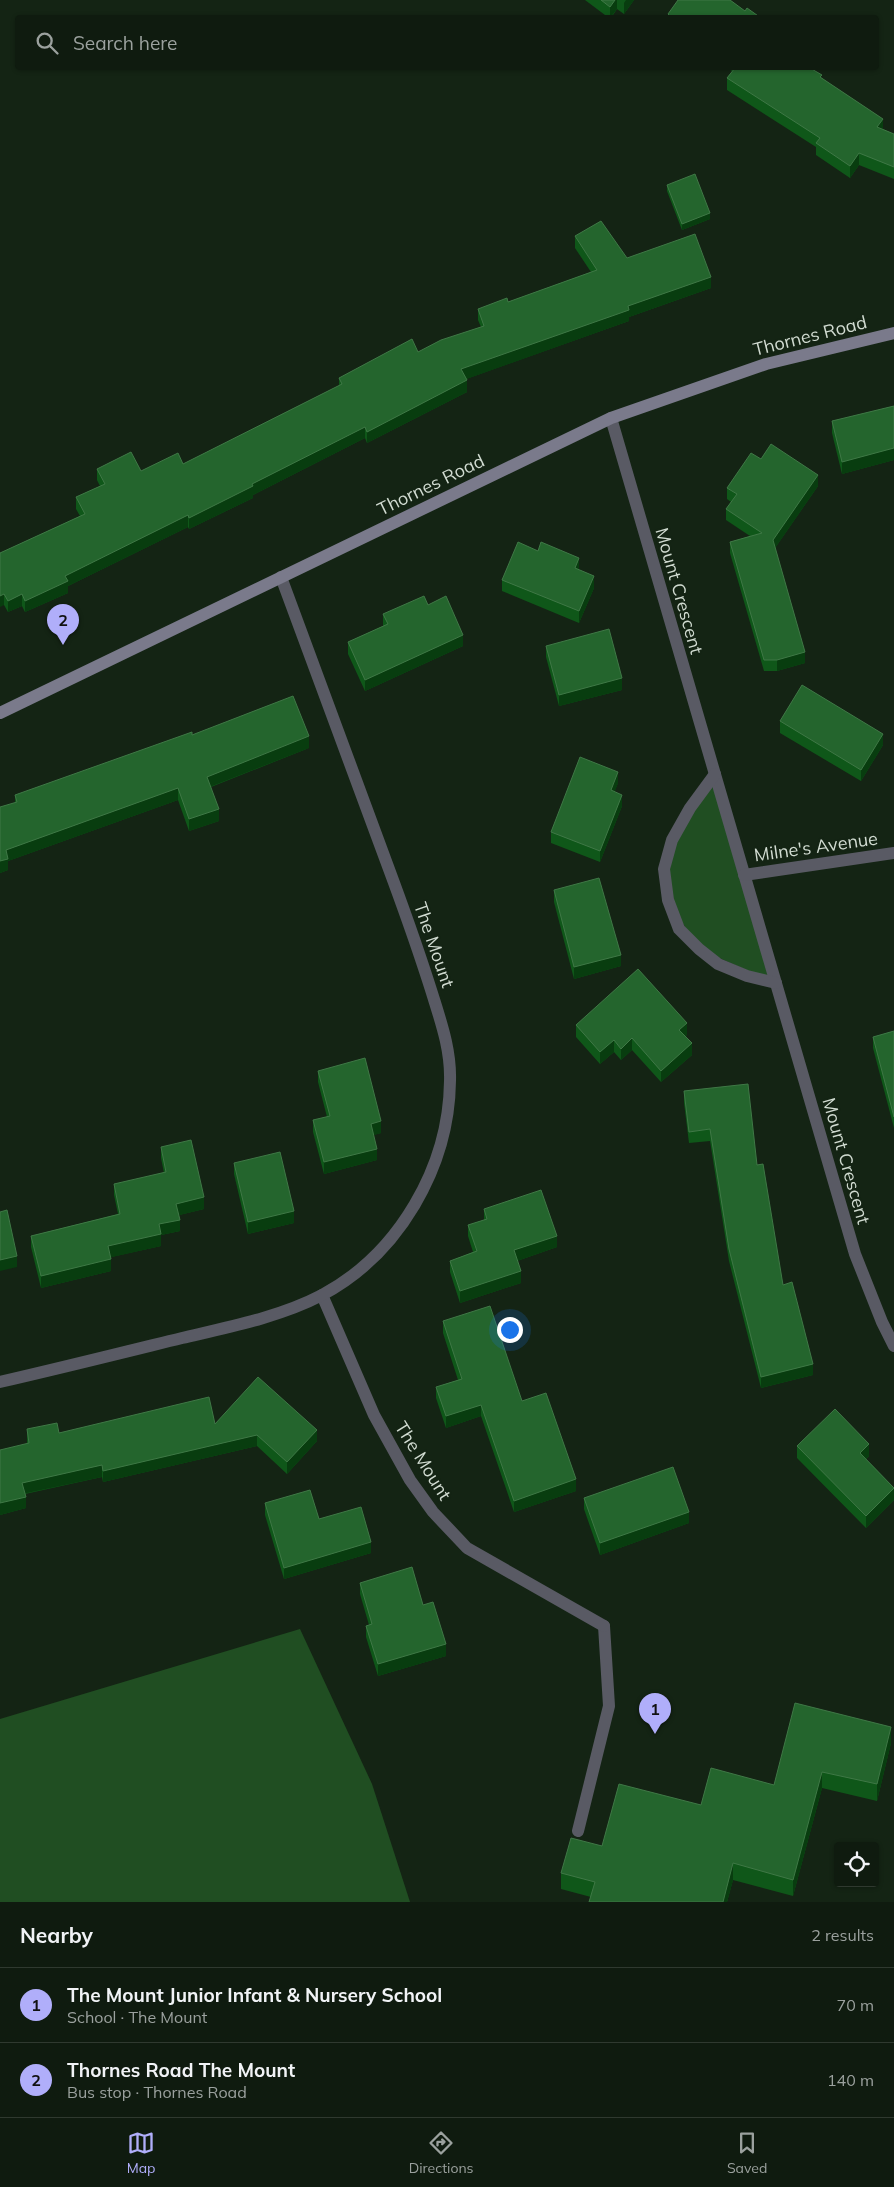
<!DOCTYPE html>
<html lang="en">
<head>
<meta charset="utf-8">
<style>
	body { margin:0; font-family:Mulish,sans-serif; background:#182418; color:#f1f3f6 }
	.controls { position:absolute; right:15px; bottom:15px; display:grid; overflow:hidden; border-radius:5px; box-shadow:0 1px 4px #0004 }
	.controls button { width:45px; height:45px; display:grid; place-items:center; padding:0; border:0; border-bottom:1px solid #2f392f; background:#0f1b0f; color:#f1f3f6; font:25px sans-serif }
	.you { position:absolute; left:509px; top:1329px; width:18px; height:18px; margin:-12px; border:4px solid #fff; border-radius:50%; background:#1a73e8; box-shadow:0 0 0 8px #1a73e833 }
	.badge { display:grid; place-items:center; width:32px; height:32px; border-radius:50%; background:#b0aefa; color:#111; font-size:16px; font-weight:700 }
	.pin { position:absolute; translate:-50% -41px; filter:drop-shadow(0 1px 2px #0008) }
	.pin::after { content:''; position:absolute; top:26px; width:18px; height:15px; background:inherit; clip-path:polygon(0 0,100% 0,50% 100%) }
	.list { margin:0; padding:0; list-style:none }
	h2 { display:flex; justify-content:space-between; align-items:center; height:65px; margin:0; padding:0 20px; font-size:21px }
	h2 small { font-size:16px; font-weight:400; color:#9ba19e }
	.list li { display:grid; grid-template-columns:32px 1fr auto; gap:15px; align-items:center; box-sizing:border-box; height:75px; padding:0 20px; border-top:1px solid #2f392f }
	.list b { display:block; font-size:19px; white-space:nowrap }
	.list p { margin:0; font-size:16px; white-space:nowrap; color:#9ba19e }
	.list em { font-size:16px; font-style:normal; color:#9ba19e }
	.icon { flex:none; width:28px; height:28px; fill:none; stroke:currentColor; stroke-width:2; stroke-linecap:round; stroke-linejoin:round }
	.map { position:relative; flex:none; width:894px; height:1902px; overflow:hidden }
	.search { position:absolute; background:#0f1b0f; box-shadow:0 1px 4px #0004; left:15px; right:15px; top:15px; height:55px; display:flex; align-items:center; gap:12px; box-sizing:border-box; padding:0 18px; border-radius:5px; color:#9ba19e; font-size:19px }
	.sheet { height:215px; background:#0f1b0f }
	nav { display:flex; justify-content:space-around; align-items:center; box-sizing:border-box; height:70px; border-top:1px solid #2f392f; background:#0f1b0f; font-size:14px; color:#9ba19e }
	nav a { display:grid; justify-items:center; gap:2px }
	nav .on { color:#b0aefa }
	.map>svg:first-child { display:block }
	.green { fill:#204e22 }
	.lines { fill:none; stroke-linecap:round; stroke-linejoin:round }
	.lane { stroke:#595a64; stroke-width:12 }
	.street { stroke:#595a64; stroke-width:12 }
	.secondary { stroke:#7a7a8b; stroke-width:12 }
	.wall { fill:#0f5719 }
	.shaded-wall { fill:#083d0f }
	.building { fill:#24652d; stroke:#3f7846 }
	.labels { text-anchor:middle; stroke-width:4; stroke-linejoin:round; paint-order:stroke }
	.street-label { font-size:18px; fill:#d1dbd1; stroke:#142414 }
</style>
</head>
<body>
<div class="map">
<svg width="894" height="1902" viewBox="0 0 894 1902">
	<rect width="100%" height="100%" fill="#142414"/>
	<g class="green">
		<polygon points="715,774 776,983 699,949 668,900 672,840"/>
		<polygon points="300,1629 372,1784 410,1902 0,1902 0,1719"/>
	</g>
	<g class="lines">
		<polyline class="lane" points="578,1831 609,1706 604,1626"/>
		<g class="street">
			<polyline points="611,418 855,1254 882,1322 894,1346"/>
			<polyline points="715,774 690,808 672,840 664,869 668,900 679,929 699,949 718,964 747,976 776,983"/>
			<polyline points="744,875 894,853"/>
			<polyline points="322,1295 374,1415 410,1480 433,1512 467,1548 604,1626"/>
			<path d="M 0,1382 C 61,1368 121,1353 182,1338 C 229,1327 280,1317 322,1295 C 399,1254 449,1167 450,1081 C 451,1050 441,1022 432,993 C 420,955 407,918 393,880 C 356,779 318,678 281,577"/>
		</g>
		<polyline class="secondary" points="0,713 611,418 766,364 894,333"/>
	</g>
	<g class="wall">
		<polygon points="585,0 634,0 624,14 617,9 611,18 609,18"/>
		<polygon points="727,68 810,68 883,129 894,134 894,179 859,165 850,178 816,155 816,147 727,90 727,78 732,71"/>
		<polygon points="667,185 710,219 682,230 667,191"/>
		<polygon points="575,236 627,258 711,288 629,317 629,321 466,379 467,392 367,443 365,438 253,495 253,498 189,529 188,527 68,586 68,593 25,612 22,606 8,612 4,605 0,553 80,516 76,509 76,497 100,486 97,480 97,469 141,471 183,464 339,386 339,378 418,352 481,327 478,320 478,309 508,302 591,272 575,248"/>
		<polygon points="894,406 894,460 842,474 832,433 832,421"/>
		<polygon points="761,459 818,486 775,548 805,663 777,671 764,671 730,553 730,542 750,536 726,520 726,509 731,502 727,499 727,488"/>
		<polygon points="579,570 594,588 579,623 502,591 502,580"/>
		<polygon points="383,614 463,646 365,691 348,654 348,642 383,626"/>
		<polygon points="546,646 622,690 559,706 546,657"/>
		<polygon points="780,721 883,745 861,781 780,733"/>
		<polygon points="309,748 211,787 219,821 189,831 178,800 8,861 8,870 0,873 0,807 15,803 15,795"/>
		<polygon points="618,783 614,792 622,806 600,862 551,843 551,832"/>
		<polygon points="554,890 621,966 574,979 554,902"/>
		<polygon points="576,1025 687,1035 685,1036 692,1055 661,1082 632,1050 621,1060 614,1052 600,1064 576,1037"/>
		<polygon points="894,1031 894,1128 873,1048 873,1037"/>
		<polygon points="318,1071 381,1133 373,1135 377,1160 324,1174 313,1132 313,1120 327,1117 318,1082"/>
		<polygon points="684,1091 757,1165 783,1285 813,1375 761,1388 729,1261 710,1141 689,1143 684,1103"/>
		<polygon points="161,1147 204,1209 179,1215 180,1231 161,1235 161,1246 111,1257 111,1271 41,1288 31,1247 31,1236 118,1214 114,1195 114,1184 164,1173 161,1158"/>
		<polygon points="234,1163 294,1223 248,1234 234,1174"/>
		<polygon points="484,1209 557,1247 517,1261 521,1283 460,1303 450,1272 450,1261 473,1252 468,1236 468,1225 484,1220"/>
		<polygon points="443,1321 522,1401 576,1491 514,1512 481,1416 446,1428 436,1398 436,1387 458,1380 443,1333"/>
		<polygon points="215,1424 317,1441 287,1474 257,1446 103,1482 102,1477 25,1494 26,1508 0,1515 0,1450 27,1444 27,1429 59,1433"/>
		<polygon points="797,1446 869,1456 866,1459 894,1488 894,1500 866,1528 797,1458"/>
		<polygon points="584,1498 689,1523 600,1555 584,1509"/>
		<polygon points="265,1503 319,1519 371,1553 284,1579 265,1515"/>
		<polygon points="360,1583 423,1605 446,1656 378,1676 366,1637 366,1626 369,1625 360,1594"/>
		<polygon points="891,1743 877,1801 822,1788 793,1896 733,1880 727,1902 589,1902 591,1897 561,1889 561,1873 602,1846 701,1805 774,1785"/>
	</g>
	<g class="shaded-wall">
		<polygon points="615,0 617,0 617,9 610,18 610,7"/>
		<polygon points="626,0 634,0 624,14 624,3"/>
		<polygon points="883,119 883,131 877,127"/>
		<polygon points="859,153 859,165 850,178 850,166"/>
		<polygon points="710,213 710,219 682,230 682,224"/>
		<polygon points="711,277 711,288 629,317 629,321 461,381 461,369 628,306"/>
		<polygon points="467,380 467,392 367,443 367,432"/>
		<polygon points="365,427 365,438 253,495 253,498 189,529 189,518 252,484"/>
		<polygon points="894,448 894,460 842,474 842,462"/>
		<polygon points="818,475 818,486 773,551 773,540"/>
		<polygon points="188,515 188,527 68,586 68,593 25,612 25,601 65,576"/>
		<polygon points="579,558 579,569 575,580 575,568"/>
		<polygon points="594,576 594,588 579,623 579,611"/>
		<polygon points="4,594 4,605 0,607 0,596"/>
		<polygon points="22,594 22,606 8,612 8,601"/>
		<polygon points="463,635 463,646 365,691 365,680"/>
		<polygon points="805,652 805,663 777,671 777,660"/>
		<polygon points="622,678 622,690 559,706 559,695"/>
		<polygon points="883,734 883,745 861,781 861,770"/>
		<polygon points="309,736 309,748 207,788 207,777"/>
		<polygon points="618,772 618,783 611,802 611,790"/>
		<polygon points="178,788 178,800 8,861 8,870 0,873 0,861 6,850"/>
		<polygon points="622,795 622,806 600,862 600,851"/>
		<polygon points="219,809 219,821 189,831 189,819"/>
		<polygon points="621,955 621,966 574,979 574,967"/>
		<polygon points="687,1023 687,1035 679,1041 679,1030"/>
		<polygon points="632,1038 632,1050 621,1060 621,1049"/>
		<polygon points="614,1040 614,1052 600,1064 600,1052"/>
		<polygon points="692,1043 692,1055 661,1082 661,1071"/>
		<polygon points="381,1121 381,1133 371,1136 371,1124"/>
		<polygon points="377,1149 377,1160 324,1174 324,1162"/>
		<polygon points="204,1197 204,1209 176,1216 176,1204"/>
		<polygon points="294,1211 294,1223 248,1234 248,1222"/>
		<polygon points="180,1220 180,1231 161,1235 161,1246 108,1258 108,1246 159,1224"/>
		<polygon points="557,1236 557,1247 514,1262 514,1250"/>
		<polygon points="17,1256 17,1267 0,1271 0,1260"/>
		<polygon points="111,1259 111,1271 41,1288 41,1276"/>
		<polygon points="521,1271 521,1283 460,1303 460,1291"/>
		<polygon points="813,1364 813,1375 761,1388 761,1377"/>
		<polygon points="481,1405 481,1416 446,1428 446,1416"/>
		<polygon points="317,1430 317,1441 287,1474 287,1462"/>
		<polygon points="257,1435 257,1446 103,1482 103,1471"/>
		<polygon points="869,1444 869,1456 860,1464 860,1453"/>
		<polygon points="102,1465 102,1477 22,1494 22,1483"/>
		<polygon points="576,1479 576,1491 514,1512 514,1501"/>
		<polygon points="894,1489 894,1500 866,1528 866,1516"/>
		<polygon points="26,1497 26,1508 0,1515 0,1503"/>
		<polygon points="689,1512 689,1523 600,1555 600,1543"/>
		<polygon points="371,1542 371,1553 284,1579 284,1568"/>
		<polygon points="446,1644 446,1656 378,1676 378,1664"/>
		<polygon points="891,1727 891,1743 877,1801 877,1784"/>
		<polygon points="822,1772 822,1788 793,1896 793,1880"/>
		<polygon points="733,1863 733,1880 727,1902 723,1902"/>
	</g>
	<g class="building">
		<polygon points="601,0 615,0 610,7"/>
		<polygon points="678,0 730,0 745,11 747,8 761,18 672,18 668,14"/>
		<polygon points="735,68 810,68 822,75 820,77 883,119 877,127 894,134 894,167 859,153 850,166 816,143 820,138 727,78"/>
		<polygon points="695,174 710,213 682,224 667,185"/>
		<polygon points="601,221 627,258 695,234 711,277 628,306 629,310 461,369 467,380 367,432 365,427 252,484 253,486 189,518 188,515 65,576 68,581 25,601 22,594 8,601 4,594 0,596 0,553 85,514 76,497 105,484 97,469 131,452 141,471 178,453 183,464 342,384 339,378 412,339 418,352 441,340 484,326 478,309 507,298 508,302 597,270 575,236"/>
		<polygon points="894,406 894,448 842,462 832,421"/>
		<polygon points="771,444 818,475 773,540 805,652 777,660 764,660 730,542 762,533 726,509 737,494 727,488 751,453 761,459"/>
		<polygon points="518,542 538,551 541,542 579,558 575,568 594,576 579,611 502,580"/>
		<polygon points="424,596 428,605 446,596 463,635 365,680 348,642 388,624 383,614"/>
		<polygon points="609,629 622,678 559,695 546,646"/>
		<polygon points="802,685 883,734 861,770 780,721"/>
		<polygon points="293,696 309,736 207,777 219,809 189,819 178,788 6,850 8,859 0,861 0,807 17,802 15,795 192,732 192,735"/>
		<polygon points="580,757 618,772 611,790 622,795 600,851 551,832"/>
		<polygon points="599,878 621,955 574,967 554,890"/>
		<polygon points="638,969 687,1023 679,1030 692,1043 661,1071 632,1038 621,1049 614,1040 600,1052 576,1025"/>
		<polygon points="894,1031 894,1117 873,1037"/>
		<polygon points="365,1058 381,1121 371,1124 377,1149 324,1162 313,1120 330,1116 318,1071"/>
		<polygon points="748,1084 757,1165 763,1164 783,1285 792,1282 813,1364 761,1377 729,1249 710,1129 689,1132 684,1091"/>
		<polygon points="191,1140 204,1197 176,1204 180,1220 159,1224 161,1234 108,1246 111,1259 41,1276 31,1236 120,1214 114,1184 166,1172 161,1147"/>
		<polygon points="280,1152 294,1211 248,1222 234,1163"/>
		<polygon points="541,1190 557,1236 514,1250 521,1271 460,1291 450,1261 477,1251 468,1225 487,1219 484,1209"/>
		<polygon points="7,1210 17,1256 0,1260 0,1212"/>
		<polygon points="490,1306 522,1401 546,1393 576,1479 514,1501 481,1405 446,1416 436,1387 462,1379 443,1321"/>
		<polygon points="258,1377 317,1430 287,1462 257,1435 103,1471 102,1465 22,1483 26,1497 0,1503 0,1450 29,1443 27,1429 57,1423 59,1433 209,1397 215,1424"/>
		<polygon points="835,1409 869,1444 860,1453 894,1488 866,1516 797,1446"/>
		<polygon points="673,1467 689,1512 600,1543 584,1498"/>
		<polygon points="310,1490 319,1519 361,1507 371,1542 284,1568 265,1503"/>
		<polygon points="412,1567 423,1605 433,1602 446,1644 378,1664 366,1626 372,1624 360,1583"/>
		<polygon points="795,1703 891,1727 877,1784 822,1772 793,1880 733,1863 723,1902 589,1902 595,1882 561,1873 571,1838 602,1846 619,1784 701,1805 711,1768 774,1785"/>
	</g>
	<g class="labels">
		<g class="street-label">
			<text transform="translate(810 336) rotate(-14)" y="6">Thornes Road</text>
			<text transform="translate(431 485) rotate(-26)" y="6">Thornes Road</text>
			<text transform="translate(679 591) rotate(74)" y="6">Mount Crescent</text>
			<text transform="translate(816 847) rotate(-8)" y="6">Milne's Avenue</text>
			<text transform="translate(434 945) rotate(71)" y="6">The Mount</text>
			<text transform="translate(846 1161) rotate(74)" y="6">Mount Crescent</text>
			<text transform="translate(423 1461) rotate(58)" y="6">The Mount</text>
		</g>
	</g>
</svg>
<div class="controls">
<button><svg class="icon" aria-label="locate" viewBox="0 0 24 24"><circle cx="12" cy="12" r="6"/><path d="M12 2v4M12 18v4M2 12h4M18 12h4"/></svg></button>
</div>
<div class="you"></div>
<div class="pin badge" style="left:655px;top:1734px">1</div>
<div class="pin badge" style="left:63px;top:645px">2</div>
<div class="search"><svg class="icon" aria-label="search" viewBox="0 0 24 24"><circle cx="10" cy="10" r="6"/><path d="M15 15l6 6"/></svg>Search here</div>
</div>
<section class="sheet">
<h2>Nearby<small>2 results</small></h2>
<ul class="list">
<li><span class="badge">1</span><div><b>The Mount Junior Infant &amp; Nursery School</b><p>School · The Mount</p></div><em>70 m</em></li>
<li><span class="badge">2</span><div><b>Thornes Road The Mount</b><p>Bus stop · Thornes Road</p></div><em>140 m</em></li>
</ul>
</section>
<nav>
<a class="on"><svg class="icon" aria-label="map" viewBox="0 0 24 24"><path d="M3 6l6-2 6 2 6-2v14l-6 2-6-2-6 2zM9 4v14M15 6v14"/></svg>Map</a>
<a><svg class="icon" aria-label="directions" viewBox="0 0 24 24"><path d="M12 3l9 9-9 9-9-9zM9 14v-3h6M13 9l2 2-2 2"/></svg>Directions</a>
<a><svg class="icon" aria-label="saved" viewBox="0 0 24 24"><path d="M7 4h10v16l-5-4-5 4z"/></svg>Saved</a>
</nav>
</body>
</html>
